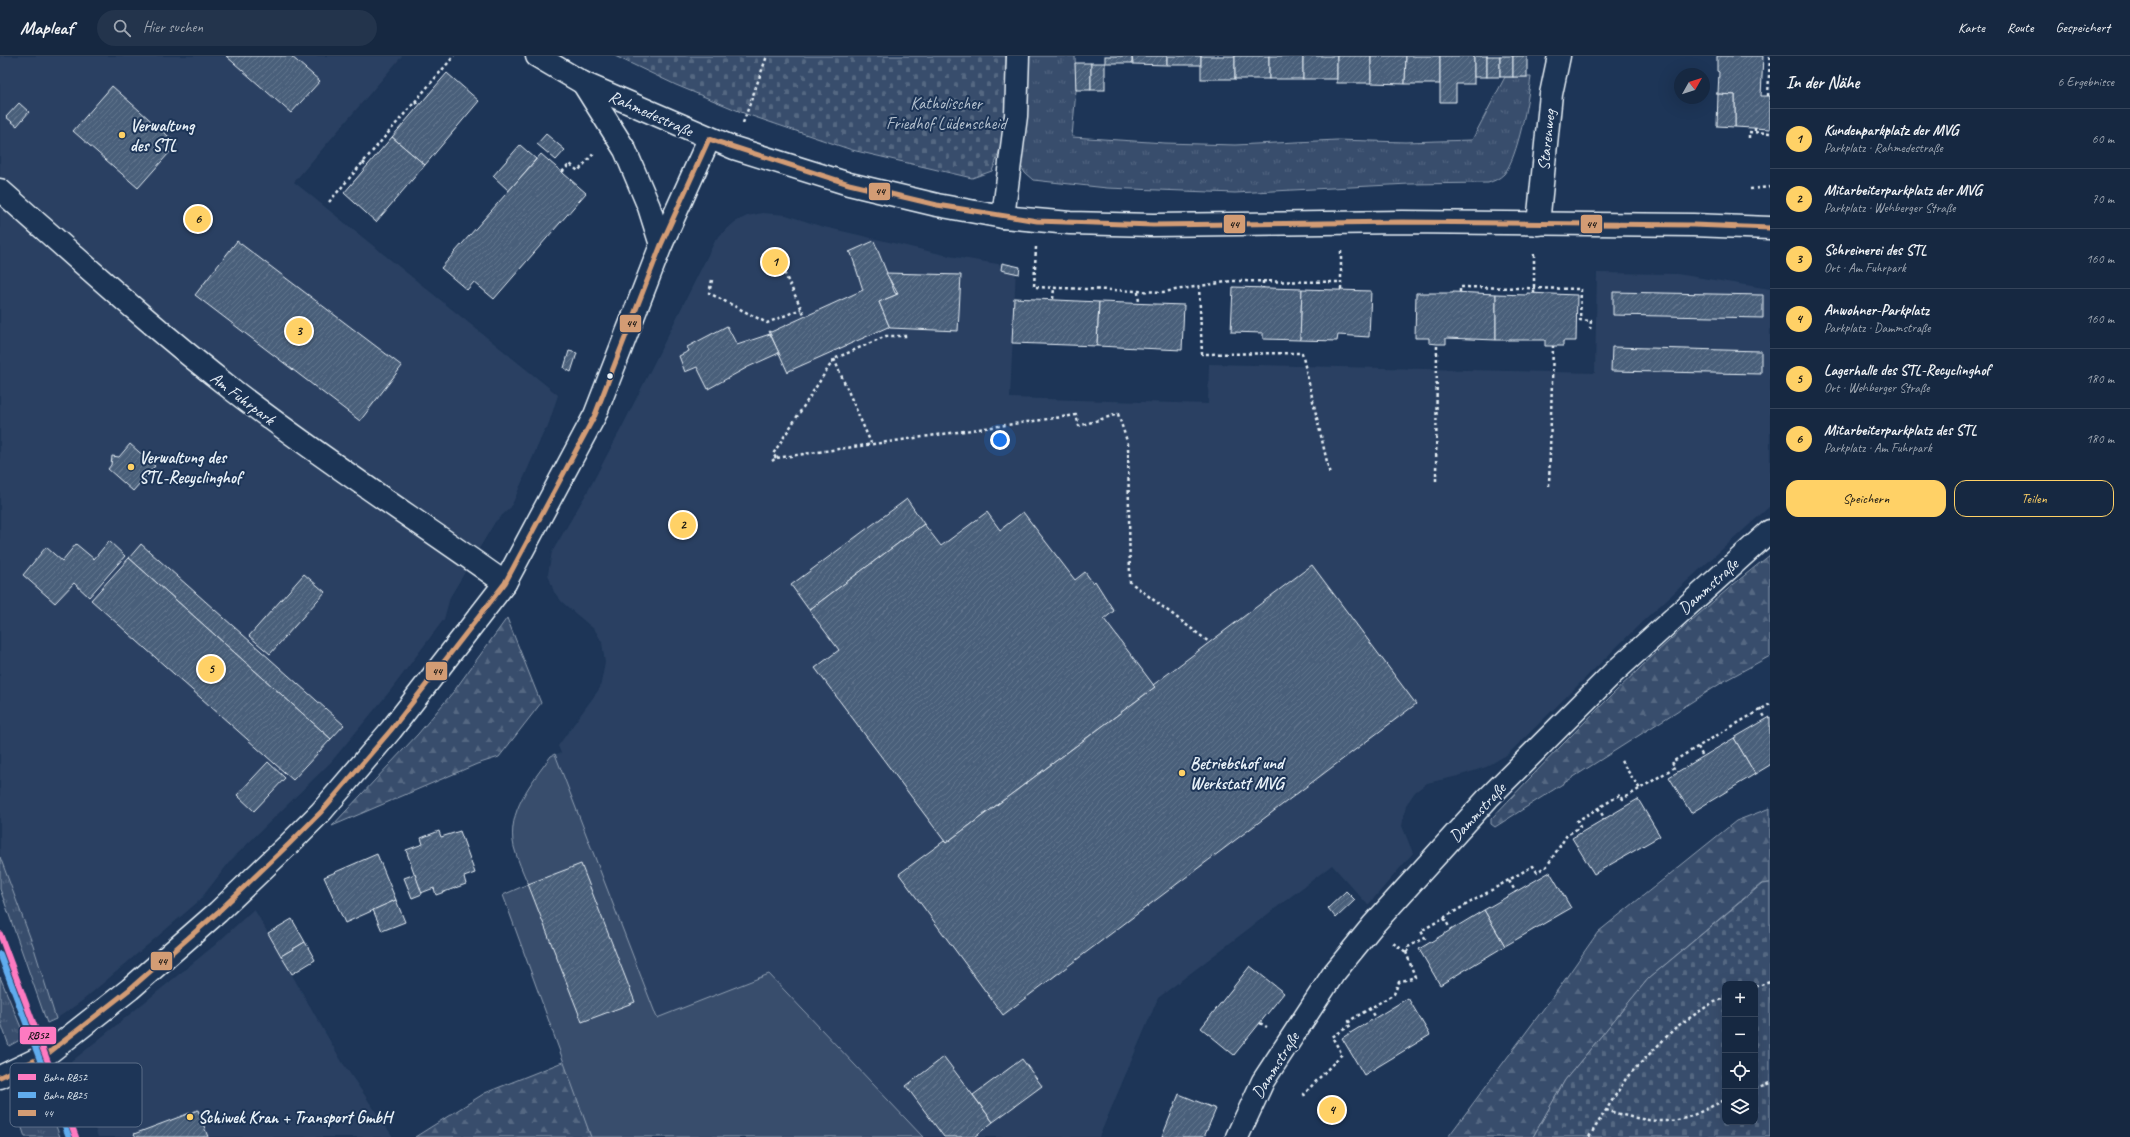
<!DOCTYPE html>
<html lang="de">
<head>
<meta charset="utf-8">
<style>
	body { margin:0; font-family:Caveat,sans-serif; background:#23344c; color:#f1f3f6 }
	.controls { position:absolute; right:12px; bottom:12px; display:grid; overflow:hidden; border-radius:8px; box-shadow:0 4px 16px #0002 }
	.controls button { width:36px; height:36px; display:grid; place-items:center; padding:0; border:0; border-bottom:1px solid #35445a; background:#162841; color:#f1f3f6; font:20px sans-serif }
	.compass { position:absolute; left:1674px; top:12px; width:36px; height:36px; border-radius:50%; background:#162841; box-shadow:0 4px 16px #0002; rotate:51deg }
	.you { position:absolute; left:1000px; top:384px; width:14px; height:14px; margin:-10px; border:3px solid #fff; border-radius:50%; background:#1a73e8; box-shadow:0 0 0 6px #1a73e833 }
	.badge { display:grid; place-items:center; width:26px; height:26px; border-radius:50%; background:#ffd166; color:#111; font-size:13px; font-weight:700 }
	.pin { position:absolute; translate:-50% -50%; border:2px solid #fff; box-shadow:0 1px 4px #0006 }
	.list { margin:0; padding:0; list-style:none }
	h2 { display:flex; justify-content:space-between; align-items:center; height:52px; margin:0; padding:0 16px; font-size:17px }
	h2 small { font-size:13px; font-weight:400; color:#9ea6b1 }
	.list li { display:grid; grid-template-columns:26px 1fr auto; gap:12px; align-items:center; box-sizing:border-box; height:60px; padding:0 16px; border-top:1px solid #35445a }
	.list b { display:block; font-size:15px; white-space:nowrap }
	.list p { margin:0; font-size:13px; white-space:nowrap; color:#9ea6b1 }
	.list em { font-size:13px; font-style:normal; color:#9ea6b1 }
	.actions { display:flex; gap:8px; padding:12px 16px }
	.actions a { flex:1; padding:9px 0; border:1px solid #ffd166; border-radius:12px; text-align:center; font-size:14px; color:#ffd166 }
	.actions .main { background:#ffd166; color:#111 }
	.icon { flex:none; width:22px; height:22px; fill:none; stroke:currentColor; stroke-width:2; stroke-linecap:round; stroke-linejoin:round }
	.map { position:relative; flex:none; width:1770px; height:1081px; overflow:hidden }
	header { display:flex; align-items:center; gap:24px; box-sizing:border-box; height:56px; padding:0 20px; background:#162841; border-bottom:1px solid #35445a }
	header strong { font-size:19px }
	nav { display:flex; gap:22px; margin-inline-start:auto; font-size:14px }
	.search { width:280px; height:36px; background:#23344c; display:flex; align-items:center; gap:10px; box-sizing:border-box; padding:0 14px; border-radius:22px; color:#9ea6b1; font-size:15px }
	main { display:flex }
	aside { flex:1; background:#162841 }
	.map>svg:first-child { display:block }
	.built { fill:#2a4162 }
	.grass { fill:url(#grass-tufts); stroke:#909fb2 }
	.forest { fill:url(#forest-firs); stroke:#909fb2 }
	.cemetery { fill:url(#cemetery-stones); stroke:#909fb2; fill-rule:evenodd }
	.green { fill:#374d6c; stroke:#909fb2 }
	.building { fill:url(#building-hatch); stroke:#e8f1f8 }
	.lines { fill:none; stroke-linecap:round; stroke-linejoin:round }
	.minor-casing { stroke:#e8f1f8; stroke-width:25 }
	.secondary-casing { stroke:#e8f1f8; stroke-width:25 }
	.path { stroke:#e8f1f8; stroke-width:2.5; stroke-dasharray:3 3; stroke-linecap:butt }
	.minor { stroke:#1d3557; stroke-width:22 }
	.secondary { stroke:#1d3557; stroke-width:22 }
	.bus-1-casing { stroke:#1d3557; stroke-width:8 }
	.bus-1 { stroke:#d39c74; stroke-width:5 }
	.rail-1-casing { stroke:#1d3557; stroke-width:9 }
	.rail-2-casing { stroke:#1d3557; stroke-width:9 }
	.rail-1 { stroke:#fe7ac1; stroke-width:6 }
	.rail-2 { stroke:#60acee; stroke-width:6 }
	.poi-dot { fill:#ffd166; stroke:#1d3557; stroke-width:1.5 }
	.bus-dot { fill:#e8f1f8; stroke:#1d3557; stroke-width:1.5 }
	.labels { text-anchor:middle; stroke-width:4; stroke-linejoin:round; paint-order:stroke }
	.park-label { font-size:17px; fill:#b3c0ce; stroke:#1d3557 }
	.street-label { font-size:17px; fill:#e8f1f8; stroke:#1d3557 }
	.poi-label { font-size:17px; font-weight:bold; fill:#e8f1f8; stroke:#1d3557; text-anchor:start }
	.key { fill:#1d3557; stroke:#5a6d87; stroke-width:1 }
	.key-label { font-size:11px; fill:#e8f1f8 }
	.line-badge { stroke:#1d3557; stroke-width:1.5 }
	.pale-badge-label { font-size:11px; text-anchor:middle; font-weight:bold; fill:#111 }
</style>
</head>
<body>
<header>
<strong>Mapleaf</strong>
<div class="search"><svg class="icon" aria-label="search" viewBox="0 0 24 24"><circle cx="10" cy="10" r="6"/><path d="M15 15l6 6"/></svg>Hier suchen</div>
<nav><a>Karte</a><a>Route</a><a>Gespeichert</a></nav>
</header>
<main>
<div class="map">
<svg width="1770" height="1081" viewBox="0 0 1770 1081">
	<defs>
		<pattern id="grass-tufts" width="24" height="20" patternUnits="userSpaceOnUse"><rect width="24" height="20" fill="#374d6c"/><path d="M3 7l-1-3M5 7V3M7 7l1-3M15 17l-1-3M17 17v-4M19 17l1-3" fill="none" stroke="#546782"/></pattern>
		<pattern id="forest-firs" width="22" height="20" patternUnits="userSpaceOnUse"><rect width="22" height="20" fill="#374d6c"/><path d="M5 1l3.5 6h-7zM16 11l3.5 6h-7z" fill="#546782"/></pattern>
		<pattern id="cemetery-stones" width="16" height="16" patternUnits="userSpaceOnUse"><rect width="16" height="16" fill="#374d6c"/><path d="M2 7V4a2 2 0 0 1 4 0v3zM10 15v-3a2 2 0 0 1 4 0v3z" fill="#546782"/></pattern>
		<pattern id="building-hatch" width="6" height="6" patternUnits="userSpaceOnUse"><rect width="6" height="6" fill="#495e7a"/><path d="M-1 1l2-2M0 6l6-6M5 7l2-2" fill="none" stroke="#63768e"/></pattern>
	</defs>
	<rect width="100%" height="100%" fill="#1d3557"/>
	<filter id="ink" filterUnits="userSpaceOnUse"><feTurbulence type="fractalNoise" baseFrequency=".025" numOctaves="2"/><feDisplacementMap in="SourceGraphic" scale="8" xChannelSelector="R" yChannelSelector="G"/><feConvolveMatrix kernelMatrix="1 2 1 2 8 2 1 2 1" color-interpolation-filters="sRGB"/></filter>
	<g filter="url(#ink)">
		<g class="built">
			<polygon points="0,0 402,0 294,126 558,339 547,373 545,373 511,451 495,466 450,541 444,563 390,635 331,706 231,804 199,845 82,945 56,963 33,889 0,800"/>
			<polygon points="763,157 786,159 820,170 949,200 1016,211 1010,342 1208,348 1209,308 1595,317 1597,217 1677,218 1770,233 1770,450 1646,562 1508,698 1486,711 1458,720 1427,727 1415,736 1406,749 1402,770 1413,797 1368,849 1332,809 1158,942 1099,1081 923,1081 769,918 657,963 555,698 561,697 558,690 600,632 605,607 602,586 595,574 562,546 554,536 548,518 552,496 588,435 622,371 716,183 735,166 747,160"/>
			<polygon points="254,853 342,1006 393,1081 98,1081 71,1006 215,889"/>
		</g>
		<g class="grass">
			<path d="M 1027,0 L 1075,0 L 1076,34 L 1072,81 L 1165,87 L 1235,89 L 1337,84 L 1405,86 L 1472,84 L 1505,21 L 1531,21 C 1528,44 1518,101 1504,118 C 1499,123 1494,125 1488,127 L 1409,128 L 1235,137 L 1107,132 L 1033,124 L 1025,117 L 1021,110 L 1026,63 Z"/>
			<polygon points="0,801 33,889 56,963 47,967 0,833"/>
			<polygon points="0,921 25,981 9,990 0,964"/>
			<polygon points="43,1035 60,1081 25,1081 20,1066 27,1049"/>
		</g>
		<g class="forest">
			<path d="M 1770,499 L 1770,600 L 1726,624 L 1495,771 L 1491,768 L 1491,763 C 1579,670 1669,578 1770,499 Z"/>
			<polygon points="507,562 541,647 499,701 477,708 332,770 418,678 454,635"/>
			<polygon points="1770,752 1770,827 1761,828 1648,923 1565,1024 1533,1081 1448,1081 1559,932 1598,876 1736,765"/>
			<polygon points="565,1005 591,1081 415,1081 485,1037"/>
		</g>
		<g class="cemetery">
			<path d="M 615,0 L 1006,0 C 1007,38 1008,80 992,115 L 972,122 L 852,94 L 746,58 L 676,29 Z"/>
			<path d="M 1770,827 L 1770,1081 L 1533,1081 L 1565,1024 L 1648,923 L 1762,828 ZM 1725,928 L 1755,928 L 1755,1066 L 1725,1066 Z"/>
		</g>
		<path class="green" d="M 555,698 L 657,962 L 769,918 L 923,1081 L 591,1081 L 503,839 L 528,828 C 523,816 517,803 514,791 C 506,756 532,726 551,700 Z"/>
		<g class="building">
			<polygon points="226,0 291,0 320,25 291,57"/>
			<rect x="1105" y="0" width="27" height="7"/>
			<polygon points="1132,0 1167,0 1167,9 1133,8"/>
			<rect x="1167" y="0" width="34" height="9"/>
			<rect x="1201" y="0" width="34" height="23"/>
			<rect x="1235" y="0" width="34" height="23"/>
			<rect x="1269" y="0" width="34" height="23"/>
			<rect x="1303" y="0" width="34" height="23"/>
			<rect x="1337" y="0" width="34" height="27"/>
			<polygon points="1371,0 1406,0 1405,28 1371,27"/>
			<polygon points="1406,0 1440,0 1440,28 1405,28"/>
			<polygon points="1440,0 1474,0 1474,28 1456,28 1456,46 1440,46"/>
			<rect x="1474" y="0" width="13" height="21"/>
			<rect x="1487" y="0" width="13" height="21"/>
			<rect x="1500" y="0" width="13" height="21"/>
			<rect x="1513" y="0" width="14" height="21"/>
			<polygon points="1717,0 1763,0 1761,40 1770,40 1770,73 1735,71 1735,39 1716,38 1716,37 1718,37 1719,16 1717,15"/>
			<polygon points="1075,7 1091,7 1091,34 1076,34"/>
			<rect x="1091" y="7" width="14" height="27"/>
			<polygon points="447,17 479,45 425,109 392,81"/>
			<polygon points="112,30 177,88 138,132 73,75"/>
			<polygon points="1718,38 1735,39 1735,71 1717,70"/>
			<polygon points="19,47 29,56 17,70 6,61"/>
			<polygon points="546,78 565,94 556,104 537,88"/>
			<polygon points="392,81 425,109 376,166 344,137"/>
			<polygon points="520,89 536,103 509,135 493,120"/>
			<polygon points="541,98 586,137 494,243 474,226 467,234 441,212"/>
			<polygon points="237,185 402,310 360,365 195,239"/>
			<polygon points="874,185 895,237 898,238 879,246 890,272 888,271 789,315 788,317 769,275 771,276 863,234 851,197 849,196"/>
			<polygon points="1002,207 1020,211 1019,218 1001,214"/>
			<polygon points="886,217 961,219 958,275 890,272 879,246 898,238"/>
			<polygon points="1233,231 1302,233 1300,284 1263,283 1263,277 1231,276"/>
			<polygon points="1302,233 1371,235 1369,281 1338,279 1337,285 1300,284"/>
			<polygon points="1453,236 1496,238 1496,284 1446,282 1446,288 1437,288 1429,287 1429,282 1415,282 1416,237 1453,237"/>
			<polygon points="1613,236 1763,239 1763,262 1613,259"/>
			<polygon points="1527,237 1577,239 1576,285 1563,285 1563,290 1545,290 1545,284 1496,284 1496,238 1527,239"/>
			<polygon points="1014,242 1099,246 1097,290 1012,287"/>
			<polygon points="1099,246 1184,249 1182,294 1097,290"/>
			<polygon points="727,270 737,289 770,278 779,297 748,311 708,333 697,311 685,316 679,300 689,295 687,291"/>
			<polygon points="1612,291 1761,295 1761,318 1611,315"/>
			<polygon points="569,295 577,297 571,316 564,312"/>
			<polygon points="130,388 155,410 133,435 108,413 111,409 112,400 119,401"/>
			<polygon points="907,443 924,468 809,554 791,529"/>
			<polygon points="987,456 1000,474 1023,456 1075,524 1085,516 1093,527 1095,525 1114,555 1104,563 1155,631 946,787 815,612 839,594 809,554 924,468 941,490"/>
			<polygon points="109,485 125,500 89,541 74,527 55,547 23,519 46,491 62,505 76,488 94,503"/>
			<polygon points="141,488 344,669 331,683 129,502"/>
			<polygon points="129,502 331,683 293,724 91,544"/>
			<polygon points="1312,509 1416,648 1003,959 899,818 944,785 946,787 1155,631 1153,629"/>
			<polygon points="304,518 325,536 270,598 249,580"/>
			<polygon points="1770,661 1770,709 1755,718 1734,682"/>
			<polygon points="1734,682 1755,718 1691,757 1669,721"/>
			<polygon points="268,706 285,722 254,755 237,739"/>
			<polygon points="1638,743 1660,780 1594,818 1572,782"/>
			<polygon points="439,775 441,781 460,775 475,817 464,821 466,828 436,839 434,832 421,837 406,794 423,788 421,782"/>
			<polygon points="377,798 396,844 345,867 324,821"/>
			<polygon points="581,808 635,946 582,966 528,828"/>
			<polygon points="1550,816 1571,852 1505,890 1484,854"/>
			<polygon points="415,818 422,838 412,842 404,822"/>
			<polygon points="1346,835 1355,844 1336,862 1328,852"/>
			<polygon points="396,844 405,866 382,875 373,854"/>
			<polygon points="1484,854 1505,890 1440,929 1419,893"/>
			<polygon points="292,863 305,886 281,900 268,877"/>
			<polygon points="305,886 315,904 292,918 281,900"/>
			<polygon points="1250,910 1284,937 1234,999 1201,972"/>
			<polygon points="1408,942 1430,979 1364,1019 1342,982"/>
			<polygon points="944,1001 993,1066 974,1081 944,1081 906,1030"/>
			<polygon points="1022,1003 1042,1030 993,1066 973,1039"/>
			<polygon points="1179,1038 1216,1053 1204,1081 1162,1081"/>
			<polygon points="198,1054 208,1081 136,1081 134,1078"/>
		</g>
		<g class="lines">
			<g class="minor-casing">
				<g id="minor">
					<polyline points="583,27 625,94 649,151 661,189"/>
					<path d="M 0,134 C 77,202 153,272 234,335 C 322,403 415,463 505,527"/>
					<polyline points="1003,161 1016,60 1018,0"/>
					<polyline points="1538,168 1551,38 1559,0"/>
					<polyline points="0,1021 46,999 130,933 218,856 289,788 321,756 391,674 505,527 595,359 661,189 709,83"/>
					<polyline points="1237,1081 1263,1025 1334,917 1373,869 1488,742 1612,618 1770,475"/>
				</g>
			</g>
			<g class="secondary-casing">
				<polyline id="secondary" points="537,0 583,27 734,92 849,128 937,149 1003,161 1070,167 1153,169 1402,166 1693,169 1770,172"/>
			</g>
			<g class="path">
				<polyline points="1768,40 1770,0"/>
				<polyline points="415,46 419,50"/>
				<polyline points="743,67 767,0"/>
				<polyline points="1755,72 1755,76"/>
				<polyline points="1749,82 1749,76 1770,77"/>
				<polyline points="363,106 367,110"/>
				<polyline points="562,116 570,108 578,115 595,96"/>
				<polyline points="1750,133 1770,131"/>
				<polyline points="329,146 454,0"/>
				<polyline points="1036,191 1034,231 1163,236 1232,225 1341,226"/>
				<polyline points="779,206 805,260"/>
				<polyline points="712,224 709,237 767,267 801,253"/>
				<polyline points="1263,225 1263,232"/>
				<polyline points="1199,230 1202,298 1302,297 1330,419"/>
				<polyline points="1341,234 1341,192"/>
				<polyline points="1138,236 1139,247"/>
				<polyline points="1460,236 1460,231 1581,233 1580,264 1591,265 1590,273"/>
				<polyline points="1534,237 1534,195"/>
				<polyline points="1053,243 1054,232"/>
				<polyline points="834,303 871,387"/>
				<polyline points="776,402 773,398 834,303 886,280 908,280"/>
				<polyline points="772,405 776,402 1076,359 1079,370 1118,358 1128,388 1130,526 1209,586"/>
				<polyline points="1436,425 1437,288"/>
				<polyline points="1549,430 1553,290"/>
				<polyline points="1760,653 1766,663"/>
				<polyline points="1698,691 1703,701"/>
				<polyline points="1621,705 1640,733"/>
				<polyline points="1598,752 1605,763"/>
				<polyline points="1509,825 1516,836"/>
				<polyline points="1444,862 1451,874"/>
				<polyline points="1393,887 1406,896"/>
				<polyline points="1406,896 1409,893 1408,891 1425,882 1421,875 1533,810 1537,816 1547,810 1567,779 1580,771 1577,765 1620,739 1623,743 1675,711 1672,706 1770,648"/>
				<polyline points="1755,931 1770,926"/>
				<polyline points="1369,952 1375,962"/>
				<polyline points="1260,967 1267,971"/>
				<polyline points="1755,1032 1770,1027"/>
				<polyline points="1305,1040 1304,1038 1342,998 1332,981 1351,969 1349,965 1394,938 1399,926 1415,921 1406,896"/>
				<path d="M 1606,1054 C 1627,1061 1660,1069 1682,1063 C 1697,1059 1711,1050 1725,1044"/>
				<polyline points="1589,1081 1627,1021 1676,971 1712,947 1725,942"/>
			</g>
			<use href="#minor" class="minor"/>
			<use href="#secondary" class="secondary"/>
			<g class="bus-1-casing">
				<g id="bus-1">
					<polyline points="709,83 849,128 937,149 1037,165 1153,169 1402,166 1693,169 1770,172"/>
					<polyline points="0,1021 46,999 130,933 218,856 289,788 321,756 391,674 505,527 595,359 661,189 709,83"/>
				</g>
			</g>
			<use href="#bus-1" class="bus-1"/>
			<g class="rail-1-casing">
				<polyline id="rail-1" points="0,878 76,1081"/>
			</g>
			<g class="rail-2-casing">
				<polyline id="rail-2" points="0,898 69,1081"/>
			</g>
			<use href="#rail-1" class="rail-1"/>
			<use href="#rail-2" class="rail-2"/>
		</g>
	</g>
	<g class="poi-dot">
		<circle cx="122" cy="79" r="4"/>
		<circle cx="131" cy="411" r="4"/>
		<circle cx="1182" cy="717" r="4"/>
		<circle cx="190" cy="1061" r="4"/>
	</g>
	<circle class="bus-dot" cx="610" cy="320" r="3.5"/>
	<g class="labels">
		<g class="park-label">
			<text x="946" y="53">Katholischer<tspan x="946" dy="20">Friedhof Lüdenscheid</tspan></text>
		</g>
		<g class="street-label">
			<text transform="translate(651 57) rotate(24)" y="6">Rahmedestraße</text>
			<text transform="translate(1546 84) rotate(-84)" y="6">Starenweg</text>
			<text transform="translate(243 342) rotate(37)" y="6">Am Fuhrpark</text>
			<text transform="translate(1708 530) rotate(-42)" y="6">Dammstraße</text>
			<text transform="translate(1477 756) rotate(-47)" y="6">Dammstraße</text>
			<text transform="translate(1275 1009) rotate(-58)" y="6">Dammstraße</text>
		</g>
		<g class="poi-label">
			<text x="130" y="75">Verwaltung<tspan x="130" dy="20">des STL</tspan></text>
			<text x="139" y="407">Verwaltung des<tspan x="139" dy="20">STL-Recyclinghof</tspan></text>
			<text x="1190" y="713">Betriebshof und<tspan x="1190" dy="20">Werkstatt MVG</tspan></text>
			<text x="198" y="1067">Schiwek Kran + Transport GmbH</text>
		</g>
	</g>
	<rect x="10" y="1007" width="132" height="64" rx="6" class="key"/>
	<rect x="18" y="1018" width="18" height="6" fill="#fe7ac1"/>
	<rect x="18" y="1036" width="18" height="6" fill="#60acee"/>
	<rect x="18" y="1054" width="18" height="6" fill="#d39c74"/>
	<g class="key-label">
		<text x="43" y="1025">Bahn RB52</text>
		<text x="43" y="1043">Bahn RB25</text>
		<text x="43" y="1061">44</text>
	</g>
	<g class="line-badge">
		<rect x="868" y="126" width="23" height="19" rx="4" fill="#d39c74"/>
		<rect x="1580" y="158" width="23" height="20" rx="4" fill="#d39c74"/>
		<rect x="1223" y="158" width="23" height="20" rx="4" fill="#d39c74"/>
		<rect x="619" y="258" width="23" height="19" rx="4" fill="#d39c74"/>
		<rect x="425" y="605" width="23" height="20" rx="4" fill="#d39c74"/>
		<rect x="150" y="895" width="23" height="20" rx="4" fill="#d39c74"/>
		<rect x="19" y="970" width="38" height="19" rx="4" fill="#fe7ac1"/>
	</g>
	<g class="pale-badge-label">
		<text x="880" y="139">44</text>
		<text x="1591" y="172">44</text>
		<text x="1234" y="172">44</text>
		<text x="631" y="271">44</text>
		<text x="437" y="619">44</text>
		<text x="162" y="909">44</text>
		<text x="38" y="983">RB52</text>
	</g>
</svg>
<div class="controls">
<button>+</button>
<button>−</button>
<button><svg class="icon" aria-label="locate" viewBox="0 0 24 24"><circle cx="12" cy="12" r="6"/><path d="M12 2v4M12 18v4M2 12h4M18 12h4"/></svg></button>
<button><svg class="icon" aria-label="layers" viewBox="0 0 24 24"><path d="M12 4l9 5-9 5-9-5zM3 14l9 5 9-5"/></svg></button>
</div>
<svg class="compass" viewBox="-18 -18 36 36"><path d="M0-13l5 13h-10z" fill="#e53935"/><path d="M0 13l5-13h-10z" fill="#9ea6b1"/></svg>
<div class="you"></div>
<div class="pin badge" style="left:775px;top:206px">1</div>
<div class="pin badge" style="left:683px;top:469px">2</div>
<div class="pin badge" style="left:299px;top:275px">3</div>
<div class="pin badge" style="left:1332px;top:1054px">4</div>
<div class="pin badge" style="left:211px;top:613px">5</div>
<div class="pin badge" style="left:198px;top:163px">6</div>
</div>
<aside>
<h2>In der Nähe<small>6 Ergebnisse</small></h2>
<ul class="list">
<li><span class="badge">1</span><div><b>Kundenparkplatz der MVG</b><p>Parkplatz · Rahmedestraße</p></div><em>60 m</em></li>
<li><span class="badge">2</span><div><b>Mitarbeiterparkplatz der MVG</b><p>Parkplatz · Wehberger Straße</p></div><em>70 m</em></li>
<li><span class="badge">3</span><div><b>Schreinerei des STL</b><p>Ort · Am Fuhrpark</p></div><em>160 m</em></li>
<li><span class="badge">4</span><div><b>Anwohner-Parkplatz</b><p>Parkplatz · Dammstraße</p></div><em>160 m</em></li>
<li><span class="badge">5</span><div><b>Lagerhalle des STL-Recyclinghof</b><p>Ort · Wehberger Straße</p></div><em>180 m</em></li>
<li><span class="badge">6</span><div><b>Mitarbeiterparkplatz des STL</b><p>Parkplatz · Am Fuhrpark</p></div><em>180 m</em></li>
</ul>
<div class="actions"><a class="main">Speichern</a><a>Teilen</a></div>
</aside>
</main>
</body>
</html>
